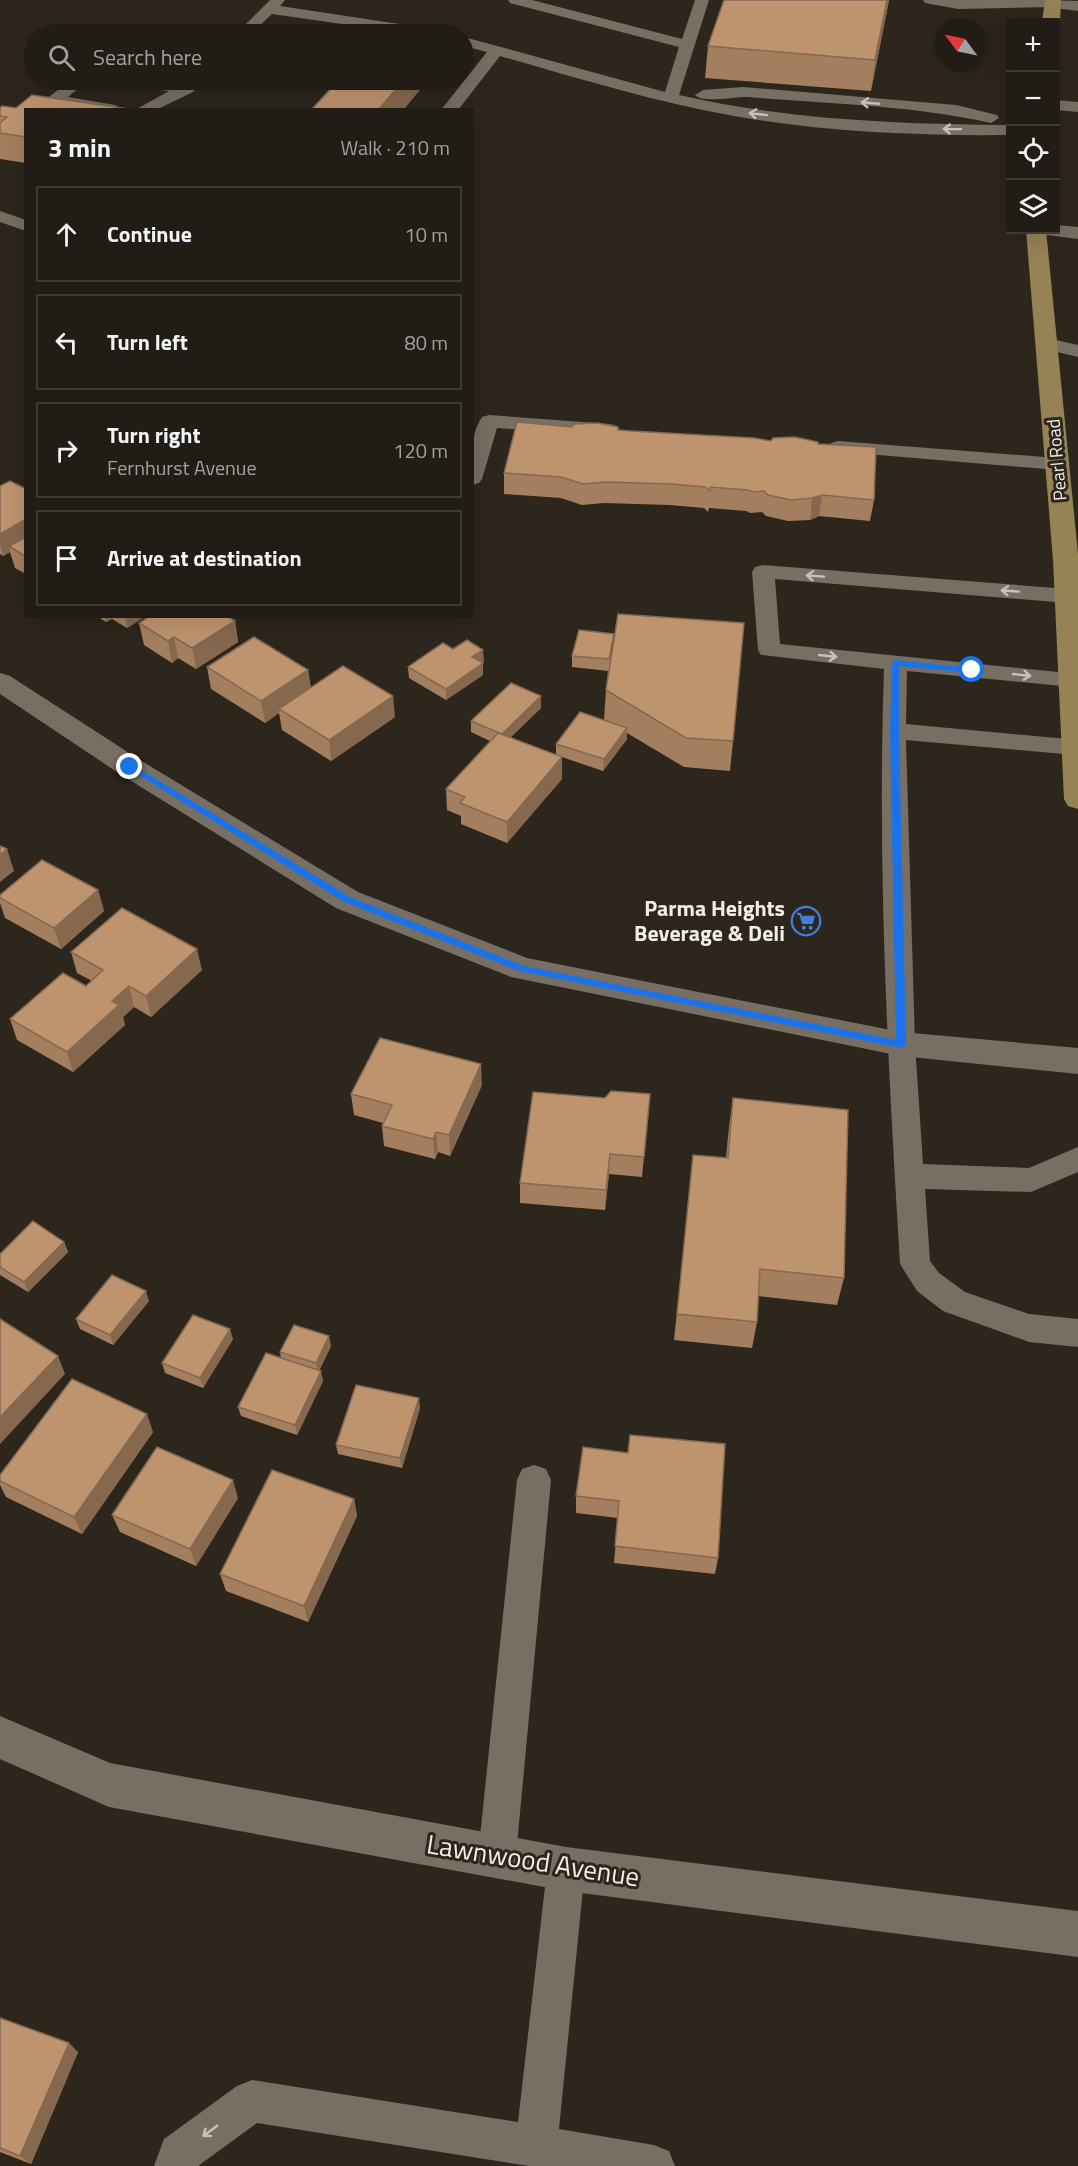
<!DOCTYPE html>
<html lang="en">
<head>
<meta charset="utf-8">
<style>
	body { margin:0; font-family:"Titillium Web",sans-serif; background:#29251e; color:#f1f3f6 }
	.controls { position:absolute; right:18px; top:18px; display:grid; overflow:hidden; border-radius:0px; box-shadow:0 6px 24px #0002 }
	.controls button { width:54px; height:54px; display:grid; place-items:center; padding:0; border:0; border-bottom:2px solid #3e3a34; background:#211c15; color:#f1f3f6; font:30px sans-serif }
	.compass { position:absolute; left:934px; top:18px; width:54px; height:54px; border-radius:50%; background:#211c15; box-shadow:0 6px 24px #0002; rotate:303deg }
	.stop { position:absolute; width:18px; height:18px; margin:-14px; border:4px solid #1a73e8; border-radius:50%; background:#fff }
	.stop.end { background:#1a73e8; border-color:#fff; box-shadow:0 2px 6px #0008 }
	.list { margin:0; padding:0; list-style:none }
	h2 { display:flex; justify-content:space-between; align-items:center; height:78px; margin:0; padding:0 24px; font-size:26px }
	h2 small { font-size:20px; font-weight:400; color:#a2a1a0 }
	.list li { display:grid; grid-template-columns:39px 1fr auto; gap:18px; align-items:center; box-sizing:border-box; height:96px; margin:0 12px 12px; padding:0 12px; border:2px solid #3e3a34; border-radius:0px }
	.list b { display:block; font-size:22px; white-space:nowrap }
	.list p { margin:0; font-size:20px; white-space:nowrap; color:#a2a1a0 }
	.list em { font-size:20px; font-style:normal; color:#a2a1a0 }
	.icon { flex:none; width:33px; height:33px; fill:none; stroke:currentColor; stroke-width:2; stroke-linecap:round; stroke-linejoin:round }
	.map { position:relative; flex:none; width:1078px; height:2166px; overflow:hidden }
	.search { position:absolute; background:#211c15; box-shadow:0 6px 24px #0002; left:24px; top:24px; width:450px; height:66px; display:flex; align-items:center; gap:15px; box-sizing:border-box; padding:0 21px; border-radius:33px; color:#a2a1a0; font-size:22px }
	.panel { position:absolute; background:#211c15; box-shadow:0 6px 24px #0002; left:24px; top:108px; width:450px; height:510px; border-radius:0px }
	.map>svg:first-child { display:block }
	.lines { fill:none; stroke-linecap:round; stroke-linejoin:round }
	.lane { fill:#776f64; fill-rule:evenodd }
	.street { fill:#776f64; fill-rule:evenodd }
	.primary { fill:#968254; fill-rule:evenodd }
	.wall { fill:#a37f5f }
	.shaded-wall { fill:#85684e }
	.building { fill:#be946f; stroke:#85684e; stroke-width:1.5 }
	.oneway { stroke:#c7c2b9 }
	.route { fill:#1a73e8 }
	.labels { text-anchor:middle; stroke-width:6; stroke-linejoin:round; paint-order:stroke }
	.far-street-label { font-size:18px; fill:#f2eee7; stroke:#2c261c }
	.poi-label { font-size:22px; font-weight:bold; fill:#f2eee7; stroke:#2c261c; text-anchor:end }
	.near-street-label { font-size:27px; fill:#f2eee7; stroke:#2c261c }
</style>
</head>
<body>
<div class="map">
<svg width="1078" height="2166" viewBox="0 0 1078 2166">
	<rect width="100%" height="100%" fill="#2c261c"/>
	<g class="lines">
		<g class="lane">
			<polygon points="270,0 285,0 280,6 439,30 446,34 412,34 272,14 251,34 236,34"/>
			<path d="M 508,0 L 532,0 L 682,39 L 695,0 L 709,0 L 679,95 C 789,120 899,124 1010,125 L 1010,135 C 919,136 824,132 734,116 C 655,102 577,78 500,56 L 458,110 L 441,110 L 487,52 L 464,46 L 464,37 L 665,92 L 679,47 L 510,3 Z"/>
			<polygon points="923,0 1057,0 1059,3 1052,7 958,9 925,3"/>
			<polygon points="71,80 88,80 68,97 115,105 123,110 84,110 49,103 47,100 49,97"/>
			<polygon points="114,80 189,82 197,87 193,92 156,110 135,110 169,91 121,85 116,83"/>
			<path d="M 743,87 L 956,105 L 997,115 L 999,118 L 991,123 C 912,105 829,104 748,97 C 736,96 703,104 695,95 L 703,90 Z"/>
			<polygon points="1056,100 1078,102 1078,112 1056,110"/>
			<polygon points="0,211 26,220 26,231 0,222"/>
			<polygon points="1047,338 1078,345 1078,357 1040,348 1038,344 1040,340"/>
			<path d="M 489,415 L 610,424 L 617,426 L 620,430 L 617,434 L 610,436 L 497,428 L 482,479 L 479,483 L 472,485 C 472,463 469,436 482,417 Z"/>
			<polygon points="838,441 1058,458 1065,460 1068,464 1065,468 1058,470 831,451 828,447 831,443"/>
			<path d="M 763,565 L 1068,589 L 1076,591 L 1078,594 L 1076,601 L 1068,603 L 775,579 L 780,644 L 1078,674 L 1078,686 L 1072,687 L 907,671 L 906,724 L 1078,740 L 1078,754 L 1075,755 L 906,740 L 915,1044 L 923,1164 L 1029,1168 L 1078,1147 L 1078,1172 L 1031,1192 L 925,1189 L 930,1261 L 939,1273 L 965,1292 L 1029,1314 L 1078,1319 L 1078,1347 L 1029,1342 L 943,1311 L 917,1291 L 900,1264 C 888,1066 877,867 884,669 L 761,655 L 758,650 L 752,572 L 755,567 Z"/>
			<polygon points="534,1465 546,1469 551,1480 516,1856 511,1870 497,1875 483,1870 478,1856 517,1480 522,1469"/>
			<polygon points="566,1850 580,1855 585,1869 559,2129 654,2145 669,2151 675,2166 529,2166 257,2123 198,2166 154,2166 164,2139 237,2086 252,2080 518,2122 547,1869 552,1855"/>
		</g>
		<g class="street">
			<polygon points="1046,0 1078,1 1078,11 1046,7 1044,3"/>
			<polygon points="1056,225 1078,227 1078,239 1039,234 1036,230 1056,230"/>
			<polygon points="0,673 10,676 140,760 358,892 527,958 901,1032 1078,1048 1078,1074 901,1056 511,977 336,908 120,774 0,694"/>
			<polygon points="0,1716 110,1763 566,1847 1078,1911 1078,1957 566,1891 109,1807 0,1759"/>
		</g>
		<g class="primary">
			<polygon points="1045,0 1061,0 1060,22 1057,26 1056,22 1042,22"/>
			<polygon points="1026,230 1046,230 1078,554 1078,809 1068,806 1064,799 1053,560"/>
		</g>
	</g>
	<g class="wall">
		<polygon points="724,0 889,0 871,91 705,78 708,46"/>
		<polygon points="299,80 428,80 403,110 311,110 334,84"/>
		<polygon points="0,108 26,110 26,163 0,159"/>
		<polygon points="572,427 818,444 874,500 870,521 819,516 810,520 788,521 766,516 762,512 750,513 746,511 709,508 708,512 704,508 670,505 604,503 582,505 561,498 504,494 504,473"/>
		<polygon points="0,486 26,489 26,574 15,568 10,552 3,556 0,554"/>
		<polygon points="97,616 146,616 127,628 112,619 106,622"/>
		<polygon points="235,621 238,642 196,669 178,658 172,663 144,645 139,623"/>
		<polygon points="579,630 733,741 730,771 684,767 627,733 627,739 603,771 556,755 556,744 607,721 604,719 606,690 608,671 572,667 572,656"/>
		<polygon points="453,649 484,661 481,663 483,663 483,675 446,700 409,678 408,667"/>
		<polygon points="207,667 308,670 311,688 395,717 331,761 282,730 279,713 265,723 211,689"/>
		<polygon points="541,696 541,708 510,737 562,757 562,779 507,843 461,824 461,816 447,810 446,789 490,741 471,732 471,721"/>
		<polygon points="98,890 104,911 61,949 5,918 0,903 0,895"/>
		<polygon points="71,952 202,970 151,1017 134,1007 123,1017 125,1025 73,1072 17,1040 10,1019 86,986 92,981 77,973"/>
		<polygon points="482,1085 450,1156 438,1152 435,1159 384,1146 382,1126 383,1123 354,1115 351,1094"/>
		<polygon points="733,1098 844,1278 837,1305 758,1296 757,1322 752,1348 674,1340 693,1155 726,1158 729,1127"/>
		<polygon points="648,1115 642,1177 609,1174 605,1210 520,1203 520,1183"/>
		<polygon points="64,1242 68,1252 28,1292 0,1275 0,1254"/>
		<polygon points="149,1301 113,1345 80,1329 76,1319"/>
		<polygon points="233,1339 203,1388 165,1373 162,1363"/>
		<polygon points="331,1346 319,1371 323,1381 297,1435 241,1416 238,1407 281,1358 280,1352"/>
		<polygon points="420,1408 402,1468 338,1454 336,1445"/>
		<polygon points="153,1432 82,1534 6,1497 0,1485 0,1475"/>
		<polygon points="583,1447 718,1558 715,1574 614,1563 618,1518 576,1513 576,1496"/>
		<polygon points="238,1498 196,1566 120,1532 112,1515"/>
		<polygon points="354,1499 357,1516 308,1622 226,1591 220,1574"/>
		<polygon points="0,2018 78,2052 31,2164 0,2152"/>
	</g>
	<g class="shaded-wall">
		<polygon points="887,0 889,0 871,91 875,60"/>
		<polygon points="404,80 428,80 403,110 378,110"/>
		<polygon points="822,495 819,516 810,520 812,498"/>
		<polygon points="26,519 26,543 9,546 10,552 3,556 0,544 0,534"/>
		<polygon points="105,616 111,616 112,619 106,622"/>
		<polygon points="125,616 146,616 127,628"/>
		<polygon points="235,621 238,642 196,669 192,648"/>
		<polygon points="174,637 178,658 172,663 168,641"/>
		<polygon points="483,650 484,661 473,669 472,657"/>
		<polygon points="483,663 483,675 446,700 446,689"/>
		<polygon points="308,670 311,691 279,709 279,713 265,723 261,701"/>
		<polygon points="393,696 395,717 331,761 329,740"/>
		<polygon points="541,696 541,708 502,746 501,735"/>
		<polygon points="627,728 627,739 603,771 604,759"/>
		<polygon points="562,757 562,779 507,843 507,822"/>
		<polygon points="7,849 14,871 0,882 0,855"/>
		<polygon points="98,890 104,911 61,949 54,928"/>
		<polygon points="197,949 202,970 151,1017 146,996"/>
		<polygon points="129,986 134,1007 123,1017 125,1025 73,1072 67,1052 112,1001"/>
		<polygon points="481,1064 482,1085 450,1156 449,1135"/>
		<polygon points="436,1132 438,1152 435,1159 433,1139"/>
		<polygon points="610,1154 609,1174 605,1210 606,1190"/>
		<polygon points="64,1242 68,1252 28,1292 24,1282"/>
		<polygon points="146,1291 149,1301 113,1345 110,1335"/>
		<polygon points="230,1329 233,1339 203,1388 200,1378"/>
		<polygon points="329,1336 331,1346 318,1373 316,1363"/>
		<polygon points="58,1356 65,1374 0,1444 0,1417"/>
		<polygon points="321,1371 323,1381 297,1435 295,1425"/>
		<polygon points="419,1398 420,1408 402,1468 400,1458"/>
		<polygon points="147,1414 153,1432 82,1534 74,1517"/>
		<polygon points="233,1480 238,1498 196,1566 190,1549"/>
		<polygon points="354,1499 357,1516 308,1622 304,1606"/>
		<polygon points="69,2043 78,2052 31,2164 20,2156"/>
	</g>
	<g class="building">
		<polygon points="724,0 887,0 875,60 708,46"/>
		<polygon points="386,27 444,34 378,34"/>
		<polygon points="339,80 404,80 378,110 311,110"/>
		<polygon points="32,95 136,110 26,110 26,137 0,133 0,123 7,117 0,116 0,108 2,106 16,108"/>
		<polygon points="517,422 572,427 574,424 597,423 618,427 618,430 631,431 754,438 771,441 773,438 795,437 818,442 818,444 876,447 874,500 822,495 812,498 791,500 768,495 764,491 753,492 748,490 710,487 710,491 705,487 671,484 605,482 583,484 561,477 504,473"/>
		<polygon points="10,481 26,489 26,519 0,534 0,486"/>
		<polygon points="26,537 26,557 9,546"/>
		<polygon points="618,614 744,623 733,741 686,738 606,690"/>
		<polygon points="150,616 227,616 235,621 192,648 174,637 168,641 139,623"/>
		<polygon points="579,630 614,634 609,659 572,656"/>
		<polygon points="254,637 308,670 261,701 207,667"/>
		<polygon points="467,640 483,650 472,657 483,663 446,689 408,667 443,643 453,649"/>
		<polygon points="343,666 393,696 329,740 279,709"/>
		<polygon points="511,683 541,696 502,734 471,721"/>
		<polygon points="580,712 627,728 604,759 556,744"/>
		<polygon points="498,733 562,757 507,822 460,803 465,797 446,789"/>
		<polygon points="0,846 7,849 0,855"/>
		<polygon points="42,860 98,890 54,928 0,898 0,895"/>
		<polygon points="122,908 197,949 146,996 129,986 112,1001 119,1005 67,1052 10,1019 63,973 86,986 103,970 71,952"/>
		<polygon points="380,1038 481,1064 449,1135 436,1132 433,1139 382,1126 392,1105 351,1094"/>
		<polygon points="611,1091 650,1094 644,1157 610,1154 606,1190 520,1183 533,1092 605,1098"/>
		<polygon points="733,1098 848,1110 844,1278 760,1269 757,1322 677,1314 693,1155 728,1158"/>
		<polygon points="33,1221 64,1242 24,1282 0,1267 0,1254"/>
		<polygon points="112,1275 146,1291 110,1335 76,1319"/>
		<polygon points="193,1315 230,1329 200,1378 162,1363"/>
		<polygon points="0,1319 58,1356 0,1417"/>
		<polygon points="294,1325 329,1336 316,1363 280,1352"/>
		<polygon points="266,1353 321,1371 295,1425 238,1407"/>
		<polygon points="72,1379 147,1414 74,1517 0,1481 0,1475"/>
		<polygon points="356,1385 419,1398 400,1458 336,1445"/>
		<polygon points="630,1435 725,1444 718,1558 615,1546 619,1501 576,1496 583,1447 628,1453"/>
		<polygon points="157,1447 233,1480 190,1549 112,1515"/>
		<polygon points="272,1470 354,1499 304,1606 220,1574"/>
		<polygon points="0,2018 69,2043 20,2156 0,2148"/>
	</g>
	<defs><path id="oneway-shaft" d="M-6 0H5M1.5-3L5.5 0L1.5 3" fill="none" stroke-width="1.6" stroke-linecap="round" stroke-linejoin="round" transform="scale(1.5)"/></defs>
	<g class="oneway">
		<use href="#oneway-shaft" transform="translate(870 103) rotate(-175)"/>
		<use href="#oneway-shaft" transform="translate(758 114) rotate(-173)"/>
		<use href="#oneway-shaft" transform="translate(952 129) rotate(-179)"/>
		<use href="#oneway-shaft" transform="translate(815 576) rotate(-176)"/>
		<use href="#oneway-shaft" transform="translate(1010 591) rotate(-176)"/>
		<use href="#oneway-shaft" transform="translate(828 656) rotate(6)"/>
		<use href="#oneway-shaft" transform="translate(1022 675) rotate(6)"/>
		<use href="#oneway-shaft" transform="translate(210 2131) rotate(144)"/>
	</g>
	<polygon class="route" points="896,660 972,668 976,670 972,673 899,666 899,731 906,1044 901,1048 519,971 344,902 126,767 133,765 350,897 524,966 896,1040 890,731 892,663"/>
	<defs>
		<g id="supermarket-ring" transform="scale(1.5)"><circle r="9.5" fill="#2c261c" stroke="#3f7fe0" stroke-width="1.5"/><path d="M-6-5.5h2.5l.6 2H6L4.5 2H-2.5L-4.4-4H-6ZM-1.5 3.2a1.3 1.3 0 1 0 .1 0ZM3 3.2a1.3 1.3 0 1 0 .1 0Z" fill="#3f7fe0"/></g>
	</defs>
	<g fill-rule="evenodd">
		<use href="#supermarket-ring" x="806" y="921"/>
	</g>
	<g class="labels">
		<g class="far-street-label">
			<text transform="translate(1057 460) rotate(-95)" y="6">Pearl Road</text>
		</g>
		<g class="poi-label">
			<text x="785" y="916">Parma Heights<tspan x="785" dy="25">Beverage &amp; Deli</tspan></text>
		</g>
		<g class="near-street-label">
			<text transform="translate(533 1861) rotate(9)" y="9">Lawnwood Avenue</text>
		</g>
	</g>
</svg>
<div class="controls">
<button>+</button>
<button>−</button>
<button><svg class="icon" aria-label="locate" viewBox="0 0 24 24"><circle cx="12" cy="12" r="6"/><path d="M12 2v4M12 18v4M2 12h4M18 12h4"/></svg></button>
<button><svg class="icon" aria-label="layers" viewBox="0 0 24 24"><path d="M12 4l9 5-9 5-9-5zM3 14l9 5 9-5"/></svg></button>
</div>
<svg class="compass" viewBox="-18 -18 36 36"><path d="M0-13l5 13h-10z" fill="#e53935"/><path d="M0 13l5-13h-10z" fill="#a2a1a0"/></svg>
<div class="stop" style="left:972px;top:670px"></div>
<div class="stop end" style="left:130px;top:767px"></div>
<div class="search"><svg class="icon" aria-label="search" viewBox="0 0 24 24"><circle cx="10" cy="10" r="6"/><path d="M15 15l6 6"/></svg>Search here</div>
<section class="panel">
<h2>3 min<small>Walk · 210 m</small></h2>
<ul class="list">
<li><svg class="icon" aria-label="ahead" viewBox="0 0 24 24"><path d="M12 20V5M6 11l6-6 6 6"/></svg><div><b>Continue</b></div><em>10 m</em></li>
<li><svg class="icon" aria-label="left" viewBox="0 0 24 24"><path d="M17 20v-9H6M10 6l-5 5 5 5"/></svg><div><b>Turn left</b></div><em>80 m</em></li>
<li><svg class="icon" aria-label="right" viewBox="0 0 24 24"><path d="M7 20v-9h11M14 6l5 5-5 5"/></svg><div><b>Turn right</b><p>Fernhurst Avenue</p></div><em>120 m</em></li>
<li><svg class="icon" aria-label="arrive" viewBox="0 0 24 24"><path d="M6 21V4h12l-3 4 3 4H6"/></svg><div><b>Arrive at destination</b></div></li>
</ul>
</section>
</div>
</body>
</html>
